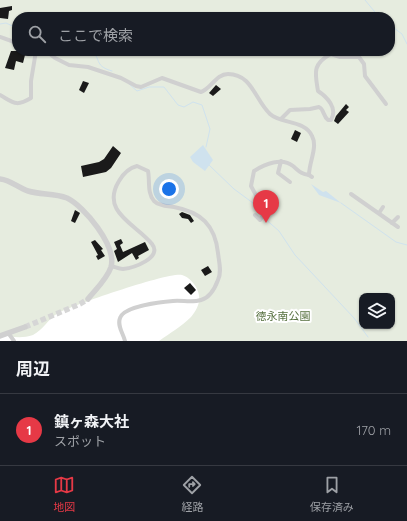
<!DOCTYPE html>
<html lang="ja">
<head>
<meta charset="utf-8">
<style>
	body { margin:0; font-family:Quicksand,"Noto Sans JP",sans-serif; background:#20242c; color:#f1f3f6 }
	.controls { position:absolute; right:12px; bottom:12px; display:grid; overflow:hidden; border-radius:8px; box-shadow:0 1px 3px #0004 }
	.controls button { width:36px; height:36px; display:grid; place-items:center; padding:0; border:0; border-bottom:1px solid #363941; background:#171b24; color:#f1f3f6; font:20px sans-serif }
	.you { position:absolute; left:169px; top:189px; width:14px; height:14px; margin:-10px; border:3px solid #fff; border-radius:50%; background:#1a73e8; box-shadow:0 0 0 6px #1a73e833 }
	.badge { display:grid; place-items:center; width:26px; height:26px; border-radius:50%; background:#e63946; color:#fff; font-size:13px; font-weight:700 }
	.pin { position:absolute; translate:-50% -33px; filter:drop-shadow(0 1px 2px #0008) }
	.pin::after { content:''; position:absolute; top:21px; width:14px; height:12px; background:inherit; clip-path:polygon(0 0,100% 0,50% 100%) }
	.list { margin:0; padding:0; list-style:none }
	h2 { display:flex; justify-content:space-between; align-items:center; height:52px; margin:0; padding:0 16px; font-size:17px }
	h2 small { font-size:13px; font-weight:400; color:#9ea1a6 }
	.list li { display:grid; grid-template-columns:26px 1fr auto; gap:12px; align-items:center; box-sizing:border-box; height:72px; padding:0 16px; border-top:1px solid #363941 }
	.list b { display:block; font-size:15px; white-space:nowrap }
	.list p { margin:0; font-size:13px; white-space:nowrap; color:#9ea1a6 }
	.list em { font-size:13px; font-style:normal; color:#9ea1a6 }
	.icon { flex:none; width:22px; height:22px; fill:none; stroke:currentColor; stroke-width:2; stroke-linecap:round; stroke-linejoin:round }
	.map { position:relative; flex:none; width:407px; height:341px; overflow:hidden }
	.search { position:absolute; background:#171b24; box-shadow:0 1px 3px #0004; left:12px; right:12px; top:12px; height:44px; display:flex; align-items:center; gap:10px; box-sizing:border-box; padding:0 14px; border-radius:16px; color:#9ea1a6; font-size:15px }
	.sheet { height:124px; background:#171b24 }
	nav { display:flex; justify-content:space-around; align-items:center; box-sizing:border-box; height:56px; border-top:1px solid #363941; background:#171b24; font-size:11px; color:#9ea1a6 }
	nav a { display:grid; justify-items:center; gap:2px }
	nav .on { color:#e63946 }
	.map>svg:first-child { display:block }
	.green { fill:#e6ecdf; fill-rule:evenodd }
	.water { fill:#cfe2ee }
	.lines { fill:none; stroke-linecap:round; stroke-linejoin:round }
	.stream { stroke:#cfe2ee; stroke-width:1 }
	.building { fill:#1a1a1a }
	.tertiary-tunnel { stroke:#d6d6d6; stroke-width:5.5; stroke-dasharray:5.5 3; stroke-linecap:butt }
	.minor { stroke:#d0d0d0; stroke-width:4 }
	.tertiary { stroke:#d0d0d0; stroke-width:5.5 }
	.labels { text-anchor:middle; stroke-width:4; stroke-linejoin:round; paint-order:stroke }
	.park-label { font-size:11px; fill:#56703f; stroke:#fff }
</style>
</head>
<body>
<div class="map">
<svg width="407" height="341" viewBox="0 0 407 341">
	<rect width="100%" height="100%" fill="#fff"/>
	<path class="green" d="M 0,0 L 407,0 L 407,341 L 159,341 C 170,333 182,326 191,317 C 198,308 202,300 197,289 C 195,284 189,277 182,275 C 168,272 74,305 58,313 C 48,319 43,330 33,335 C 21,339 11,337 0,334 ZM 17,17 L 390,17 L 390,51 L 17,51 ZM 362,296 L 392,296 L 392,326 L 362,326 Z"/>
	<g class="water">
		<polygon points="203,145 213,160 205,171 193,162 190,157"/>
		<polygon points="311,184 323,192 326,191 341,203 319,195"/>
	</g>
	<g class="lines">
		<g class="stream">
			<polyline points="365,0 379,17"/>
			<polyline points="0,24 6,23 17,28"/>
			<polyline points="390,25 402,34 407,44"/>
			<path d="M 93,51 C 101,61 95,66 112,71"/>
			<polyline points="129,84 137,91 149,87 164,87 178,105 184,107 193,102 202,105 210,129 206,147"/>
			<polyline points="209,165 234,189 253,203 261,215"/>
			<polyline points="341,203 396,242 407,245"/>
			<polyline points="264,218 279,231 295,255 354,318 368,337"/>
		</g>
	</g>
	<g class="building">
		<polygon points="12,6 12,10 9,11 8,19 0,18 0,8"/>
		<polygon points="11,51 26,51 23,63 16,61 14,70 5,68"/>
		<polygon points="83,81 89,83 84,93 79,90"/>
		<polygon points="216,85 221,89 213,96 209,93"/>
		<polygon points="346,104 349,107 346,110 349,112 338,124 334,121 336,116"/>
		<polygon points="295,130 301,133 297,142 291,139"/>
		<polygon points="113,146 121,153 111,168 106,172 83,177 81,166 99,162 104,159"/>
		<polygon points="75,210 80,213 75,223 71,221"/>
		<polygon points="182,212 190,215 194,221 191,223 188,219 182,218 179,214"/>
		<polygon points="121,239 123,243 120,245 123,252 145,242 149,250 138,256 139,258 136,260 132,253 118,262 114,251 117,249 114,242"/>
		<polygon points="95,240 103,249 101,250 105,256 98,260 96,256 98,255 91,242"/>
		<polygon points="208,266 212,272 205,276 201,270"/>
		<polygon points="190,283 196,290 191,295 184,288"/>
	</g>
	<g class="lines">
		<polyline class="tertiary-tunnel" points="25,327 80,304 88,299"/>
		<g class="minor">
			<polyline points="0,37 17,43"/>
			<path d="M 46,51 L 55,58 L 69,65 L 88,67 L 121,78 L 136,86 L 141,87 L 162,78 L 201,92 C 211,89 216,74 228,74 C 252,74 255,100 270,114 C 281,124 305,120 312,136 C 318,147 309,162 309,175 L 312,177"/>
			<path d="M 0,95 C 14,103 16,107 31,98 L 31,81 L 36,51"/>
			<path d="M 281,119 L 290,110 L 310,109 L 319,107 C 324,109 323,116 328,120 L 331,120 C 338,108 327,97 318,91 C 315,73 312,64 331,54 L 340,57 L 359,57 L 364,64 L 365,76 L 386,104"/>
			<polyline points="281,161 278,173 290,182"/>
			<polyline points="351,194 398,227"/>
			<polyline points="379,213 383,207"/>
			<path d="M 255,215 L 260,220 L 265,212 L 251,186 L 254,171 C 265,164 282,157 293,166 C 299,171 301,174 309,175"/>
			<polyline points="392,223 398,217"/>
			<path d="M 111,266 C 115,267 119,269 123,269 C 133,268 163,258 152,244 C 136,224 100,212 119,181 C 123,174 129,168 137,166 L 148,171 C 150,181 147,193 154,201 C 159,206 167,206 174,207 C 201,212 215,225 218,253 C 219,262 222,272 218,280 C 215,288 209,298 201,300 C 192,303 182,300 173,301 C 162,302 124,306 120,318 C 117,326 123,333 125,341"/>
			<polyline points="9,334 14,341"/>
		</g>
		<g class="tertiary">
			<path d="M 0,179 C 11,180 18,188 28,191 C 41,195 54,193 67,198 C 84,206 117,246 111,267 C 107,279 96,289 88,299"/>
			<polyline points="0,336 25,327"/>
		</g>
	</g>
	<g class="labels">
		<g class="park-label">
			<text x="283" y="320">徳永南公園</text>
		</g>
	</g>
</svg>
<div class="controls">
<button><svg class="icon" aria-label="layers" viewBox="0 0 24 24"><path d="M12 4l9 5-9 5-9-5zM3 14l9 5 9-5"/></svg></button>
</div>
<div class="you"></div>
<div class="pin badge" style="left:266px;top:223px">1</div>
<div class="search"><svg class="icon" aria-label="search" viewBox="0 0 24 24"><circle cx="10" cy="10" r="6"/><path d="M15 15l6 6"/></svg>ここで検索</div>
</div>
<section class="sheet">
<h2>周辺<small></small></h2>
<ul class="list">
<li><span class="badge">1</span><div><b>鎮ヶ森大社</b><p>スポット</p></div><em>170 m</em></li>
</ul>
</section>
<nav>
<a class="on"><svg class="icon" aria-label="map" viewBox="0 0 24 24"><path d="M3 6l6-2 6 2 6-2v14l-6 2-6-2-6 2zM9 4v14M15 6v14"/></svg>地図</a>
<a><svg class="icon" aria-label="directions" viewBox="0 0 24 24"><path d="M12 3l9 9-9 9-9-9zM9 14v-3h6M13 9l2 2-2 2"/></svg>経路</a>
<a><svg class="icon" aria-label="saved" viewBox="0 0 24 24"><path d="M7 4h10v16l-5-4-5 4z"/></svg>保存済み</a>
</nav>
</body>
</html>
